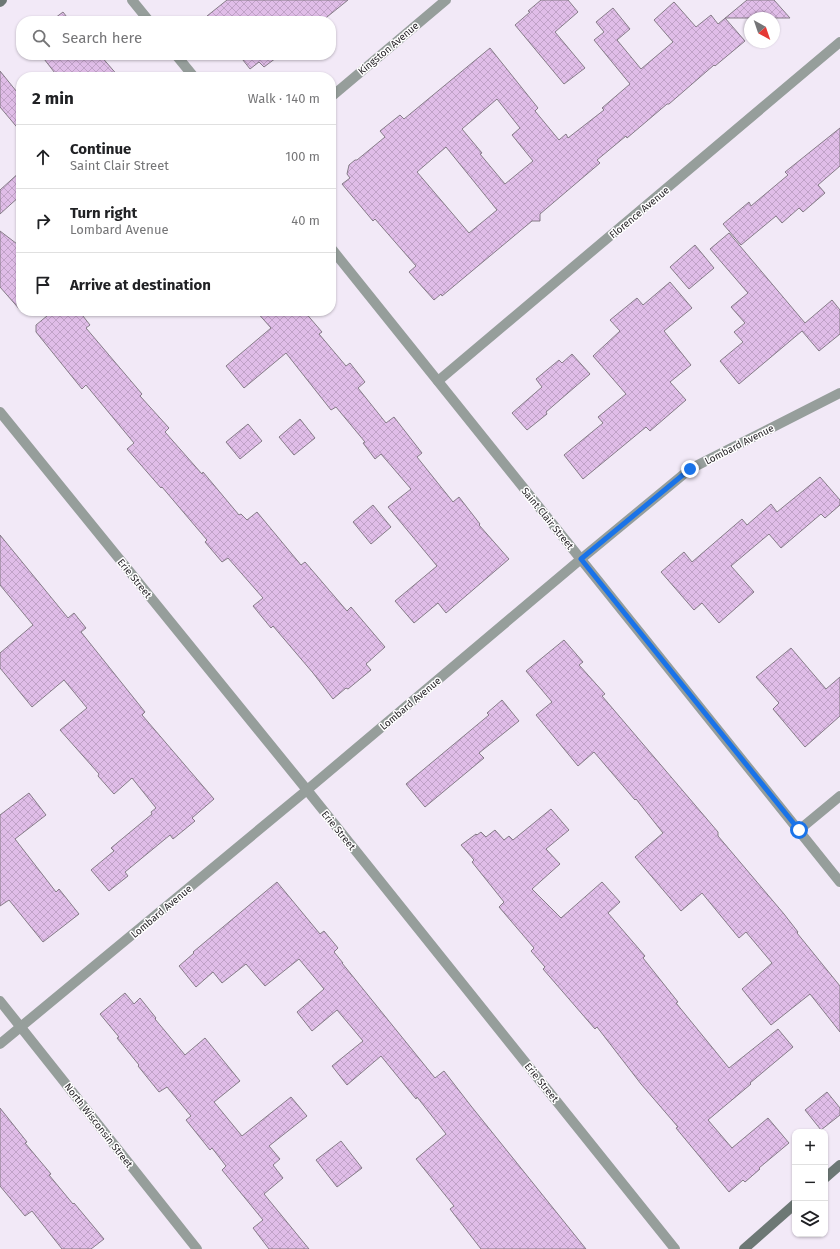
<!DOCTYPE html>
<html lang="en">
<head>
<meta charset="utf-8">
<style>
	body { margin:0; font-family:"Fira Sans",sans-serif; background:#f6f6f6; color:#202124 }
	.controls { position:absolute; right:12px; bottom:12px; display:grid; overflow:hidden; border-radius:8px; box-shadow:0 1px 3px #0004 }
	.controls button { width:36px; height:36px; display:grid; place-items:center; padding:0; border:0; border-bottom:1px solid #e0e0e0; background:#fff; color:#202124; font:20px sans-serif }
	.compass { position:absolute; left:744px; top:12px; width:36px; height:36px; border-radius:50%; background:#fff; box-shadow:0 1px 3px #0004; rotate:140deg }
	.stop { position:absolute; width:12px; height:12px; margin:-9px; border:3px solid #1a73e8; border-radius:50%; background:#fff }
	.stop.end { background:#1a73e8; border-color:#fff; box-shadow:0 1px 4px #0008 }
	.list { margin:0; padding:0; list-style:none }
	h2 { display:flex; justify-content:space-between; align-items:center; height:52px; margin:0; padding:0 16px; font-size:17px }
	h2 small { font-size:13px; font-weight:400; color:#757577 }
	.list li { display:grid; grid-template-columns:26px 1fr auto; gap:12px; align-items:center; box-sizing:border-box; height:64px; padding:0 16px; border-top:1px solid #e0e0e0 }
	.list b { display:block; font-size:15px; white-space:nowrap }
	.list p { margin:0; font-size:13px; white-space:nowrap; color:#757577 }
	.list em { font-size:13px; font-style:normal; color:#757577 }
	.icon { flex:none; width:22px; height:22px; fill:none; stroke:currentColor; stroke-width:2; stroke-linecap:round; stroke-linejoin:round }
	.map { position:relative; flex:none; width:840px; height:1249px; overflow:hidden }
	.search { position:absolute; background:#fff; box-shadow:0 1px 3px #0004; left:16px; top:16px; width:320px; height:44px; display:flex; align-items:center; gap:10px; box-sizing:border-box; padding:0 14px; border-radius:16px; color:#757577; font-size:15px }
	.panel { position:absolute; background:#fff; box-shadow:0 1px 3px #0004; left:16px; top:72px; width:320px; height:244px; border-radius:16px }
	.map>svg:first-child { display:block }
	.building { fill:url(#building-cross-hatch); stroke:#867c88; fill-rule:evenodd }
	.lines { fill:none; stroke-linecap:round; stroke-linejoin:round }
	.street { stroke:#969e9b; stroke-width:10 }
	.secondary { stroke:#6d7875; stroke-width:10 }
	.route { stroke:#1a73e8; stroke-width:5 }
	.labels { text-anchor:middle; stroke-width:3; stroke-linejoin:round; paint-order:stroke }
	.street-label { font-size:10px; fill:#282429; stroke:#fff }
</style>
</head>
<body>
<div class="map">
<svg width="840" height="1249" viewBox="0 0 840 1249">
	<defs>
		<pattern id="building-cross-hatch" width="8" height="8" patternUnits="userSpaceOnUse"><rect width="8" height="8" fill="#e0bde8"/><path d="M0 0l8 8M0 8l8-8" fill="none" stroke="#c0a2c7"/></pattern>
	</defs>
	<rect width="100%" height="100%" fill="#f2e9f7"/>
	<g class="building">
		<polygon points="227,0 348,0 322,21 211,21 207,16"/>
		<polygon points="541,0 568,0 578,12 555,32 585,68 564,84 515,25 530,12 528,11"/>
		<path d="M 747,0 L 774,0 L 790,18 L 725,18 L 745,41 L 715,66 L 714,65 L 669,104 L 667,104 L 627,138 L 626,136 L 597,160 L 600,163 L 540,214 L 540,221 L 532,221 L 442,296 L 441,294 L 434,300 L 409,272 L 416,266 L 375,219 L 373,221 L 342,184 L 350,178 L 347,174 L 349,165 L 355,160 L 357,160 L 385,137 L 380,131 L 400,115 L 404,119 L 490,48 L 538,108 L 535,111 L 559,140 L 566,134 L 568,138 L 604,110 L 602,108 L 630,84 L 594,40 L 604,32 L 596,22 L 613,8 L 630,29 L 617,40 L 641,69 L 673,42 L 654,20 L 674,2 L 696,27 L 711,15 L 718,24 ZM 497,99 L 520,128 L 512,135 L 533,161 L 505,184 L 480,154 L 482,153 L 462,129 ZM 446,147 L 497,210 L 469,233 L 417,172 Z"/>
		<polygon points="63,12 70,21 51,21"/>
		<polygon points="41,55 100,55 119,77 58,77"/>
		<polygon points="239,55 280,55 264,67 259,62 250,69"/>
		<polygon points="0,71 21,97 21,132 0,107"/>
		<polygon points="840,128 840,166 818,185 825,193 803,212 799,208 782,223 776,216 741,245 723,224 749,202 751,206 788,175 785,172"/>
		<polygon points="21,171 21,195 0,214 0,190"/>
		<polygon points="0,231 21,247 21,311 0,287"/>
		<polygon points="729,233 805,323 832,300 840,310 840,334 819,351 802,331 739,384 720,361 743,342 734,332 745,323 731,307 748,293 710,249"/>
		<polygon points="695,245 714,268 689,289 670,267"/>
		<polygon points="670,282 692,308 664,331 691,365 670,382 686,400 650,431 646,427 583,479 564,455 603,423 598,417 626,394 593,356 620,331 610,320 637,298 643,305"/>
		<polygon points="53,311 79,311 90,325 86,328 142,394 140,396 169,428 165,432 202,474 203,472 239,515 241,514 247,520 257,512 301,565 305,562 347,611 351,607 385,647 366,664 371,670 348,689 346,688 333,699 313,673 273,626 271,628 253,606 263,598 228,558 222,562 205,542 207,540 162,487 161,488 127,449 134,443 86,385 82,389 36,332 36,325"/>
		<polygon points="256,311 304,311 322,332 319,334 346,366 350,363 365,382 358,388 386,423 394,417 422,453 417,457 453,502 459,497 480,524 479,525 509,559 446,613 438,603 414,623 395,601 437,566 388,507 411,489 381,454 375,459 363,443 365,442 336,407 331,410 286,353 244,388 226,366 271,328"/>
		<polygon points="572,354 590,374 546,412 547,414 527,430 512,413 542,387 536,379 559,360 562,363"/>
		<polygon points="300,419 315,438 294,455 279,437"/>
		<polygon points="248,424 262,441 240,459 226,442"/>
		<polygon points="820,477 840,500 840,505 825,518 821,514 781,548 769,534 731,566 754,592 719,623 702,603 694,610 661,572 684,552 692,562 742,519 747,525 771,504 777,512"/>
		<polygon points="373,505 391,527 371,544 353,522"/>
		<polygon points="0,535 68,618 74,613 86,628 81,632 145,712 142,715 214,799 192,818 195,821 173,839 170,835 125,872 128,876 109,891 91,870 114,851 111,848 152,814 151,812 156,808 132,778 114,794 98,776 99,774 60,730 87,708 64,680 32,707 0,668 0,653 33,625 0,585"/>
		<polygon points="564,640 583,662 579,665 605,694 602,696 718,832 718,836 784,914 798,932 797,933 840,986 840,1032 810,994 771,1025 742,989 772,963 746,932 739,938 702,893 681,911 635,857 663,833 636,799 635,800 594,752 578,766 536,715 552,702 526,671"/>
		<polygon points="791,648 826,689 840,677 840,716 805,747 773,709 779,703 756,677"/>
		<polygon points="502,700 519,721 479,753 484,758 425,807 406,784 489,715 487,713"/>
		<polygon points="29,793 46,815 15,839 56,892 59,889 79,914 43,942 9,900 0,906 0,815"/>
		<polygon points="551,809 569,830 546,849 560,864 532,889 561,918 602,882 620,902 608,913 645,956 643,958 678,1002 676,1003 729,1068 778,1029 793,1047 750,1083 751,1084 708,1120 732,1148 768,1118 789,1143 759,1168 760,1169 745,1182 743,1180 729,1192 676,1128 678,1127 641,1084 597,1027 595,1029 543,969 545,967 531,951 534,948 499,907 504,902 472,862 474,860 461,845 476,834 477,835 481,832 486,837 495,830 504,840 509,836 513,840"/>
		<polygon points="277,882 320,934 324,931 338,948 334,952 343,963 342,963 435,1078 444,1071 471,1106 586,1249 481,1249 450,1209 454,1206 416,1159 446,1134 417,1097 416,1099 381,1056 347,1085 332,1066 363,1041 337,1010 312,1031 297,1012 324,989 299,959 265,986 246,964 222,983 213,972 196,987 179,966 194,953 193,952"/>
		<polygon points="125,993 134,1004 140,998 156,1018 155,1019 185,1055 205,1038 240,1081 214,1102 242,1136 291,1097 307,1116 269,1146 280,1159 273,1165 283,1178 264,1194 309,1249 269,1249 253,1228 263,1220 222,1170 226,1166 212,1148 210,1150 186,1120 191,1116 167,1087 159,1092 138,1066 139,1065 117,1038 119,1037 100,1014"/>
		<polygon points="827,1092 840,1108 840,1115 821,1130 805,1110"/>
		<polygon points="0,1108 27,1142 25,1143 51,1174 49,1175 73,1204 74,1203 104,1239 91,1249 62,1249 32,1211 25,1216 0,1186"/>
		<polygon points="341,1141 362,1168 337,1187 316,1160"/>
	</g>
	<g class="lines">
		<g class="street">
			<polyline points="132,0 149,21"/>
			<polyline points="176,55 194,77"/>
			<polyline points="331,97 446,0"/>
			<polyline points="331,248 840,882"/>
			<polyline points="438,381 840,42"/>
			<polyline points="0,412 307,790 675,1249"/>
			<polyline points="799,830 840,796"/>
			<polyline points="0,1001 197,1249"/>
			<polyline points="0,1044 307,790 581,559 690,469 840,393"/>
		</g>
		<g class="secondary">
			<polyline points="0,2 2,0"/>
			<polyline points="825,1178 840,1165"/>
			<polyline points="744,1249 795,1204"/>
		</g>
	</g>
	<g class="lines">
		<polyline class="route" points="690,469 581,559 799,830"/>
	</g>
	<g class="labels">
		<g class="street-label">
			<text transform="translate(388 48) rotate(-40)" y="4">Kingston Avenue</text>
			<text transform="translate(639 212) rotate(-40)" y="4">Florence Avenue</text>
			<text transform="translate(739 444) rotate(-27)" y="4">Lombard Avenue</text>
			<text transform="translate(548 518) rotate(51)" y="4">Saint Clair Street</text>
			<text transform="translate(135 578) rotate(51)" y="4">Erie Street</text>
			<text transform="translate(410 703) rotate(-40)" y="4">Lombard Avenue</text>
			<text transform="translate(339 830) rotate(51)" y="4">Erie Street</text>
			<text transform="translate(161 911) rotate(-40)" y="4">Lombard Avenue</text>
			<text transform="translate(542 1082) rotate(51)" y="4">Erie Street</text>
			<text transform="translate(99 1125) rotate(52)" y="4">North Wisconsin Street</text>
		</g>
	</g>
</svg>
<div class="controls">
<button>+</button>
<button>−</button>
<button><svg class="icon" aria-label="layers" viewBox="0 0 24 24"><path d="M12 4l9 5-9 5-9-5zM3 14l9 5 9-5"/></svg></button>
</div>
<svg class="compass" viewBox="-18 -18 36 36"><path d="M0-13l5 13h-10z" fill="#e53935"/><path d="M0 13l5-13h-10z" fill="#757577"/></svg>
<div class="stop" style="left:799px;top:830px"></div>
<div class="stop end" style="left:690px;top:469px"></div>
<div class="search"><svg class="icon" aria-label="search" viewBox="0 0 24 24"><circle cx="10" cy="10" r="6"/><path d="M15 15l6 6"/></svg>Search here</div>
<section class="panel">
<h2>2 min<small>Walk · 140 m</small></h2>
<ul class="list">
<li><svg class="icon" aria-label="ahead" viewBox="0 0 24 24"><path d="M12 20V5M6 11l6-6 6 6"/></svg><div><b>Continue</b><p>Saint Clair Street</p></div><em>100 m</em></li>
<li><svg class="icon" aria-label="right" viewBox="0 0 24 24"><path d="M7 20v-9h11M14 6l5 5-5 5"/></svg><div><b>Turn right</b><p>Lombard Avenue</p></div><em>40 m</em></li>
<li><svg class="icon" aria-label="arrive" viewBox="0 0 24 24"><path d="M6 21V4h12l-3 4 3 4H6"/></svg><div><b>Arrive at destination</b></div></li>
</ul>
</section>
</div>
</body>
</html>
